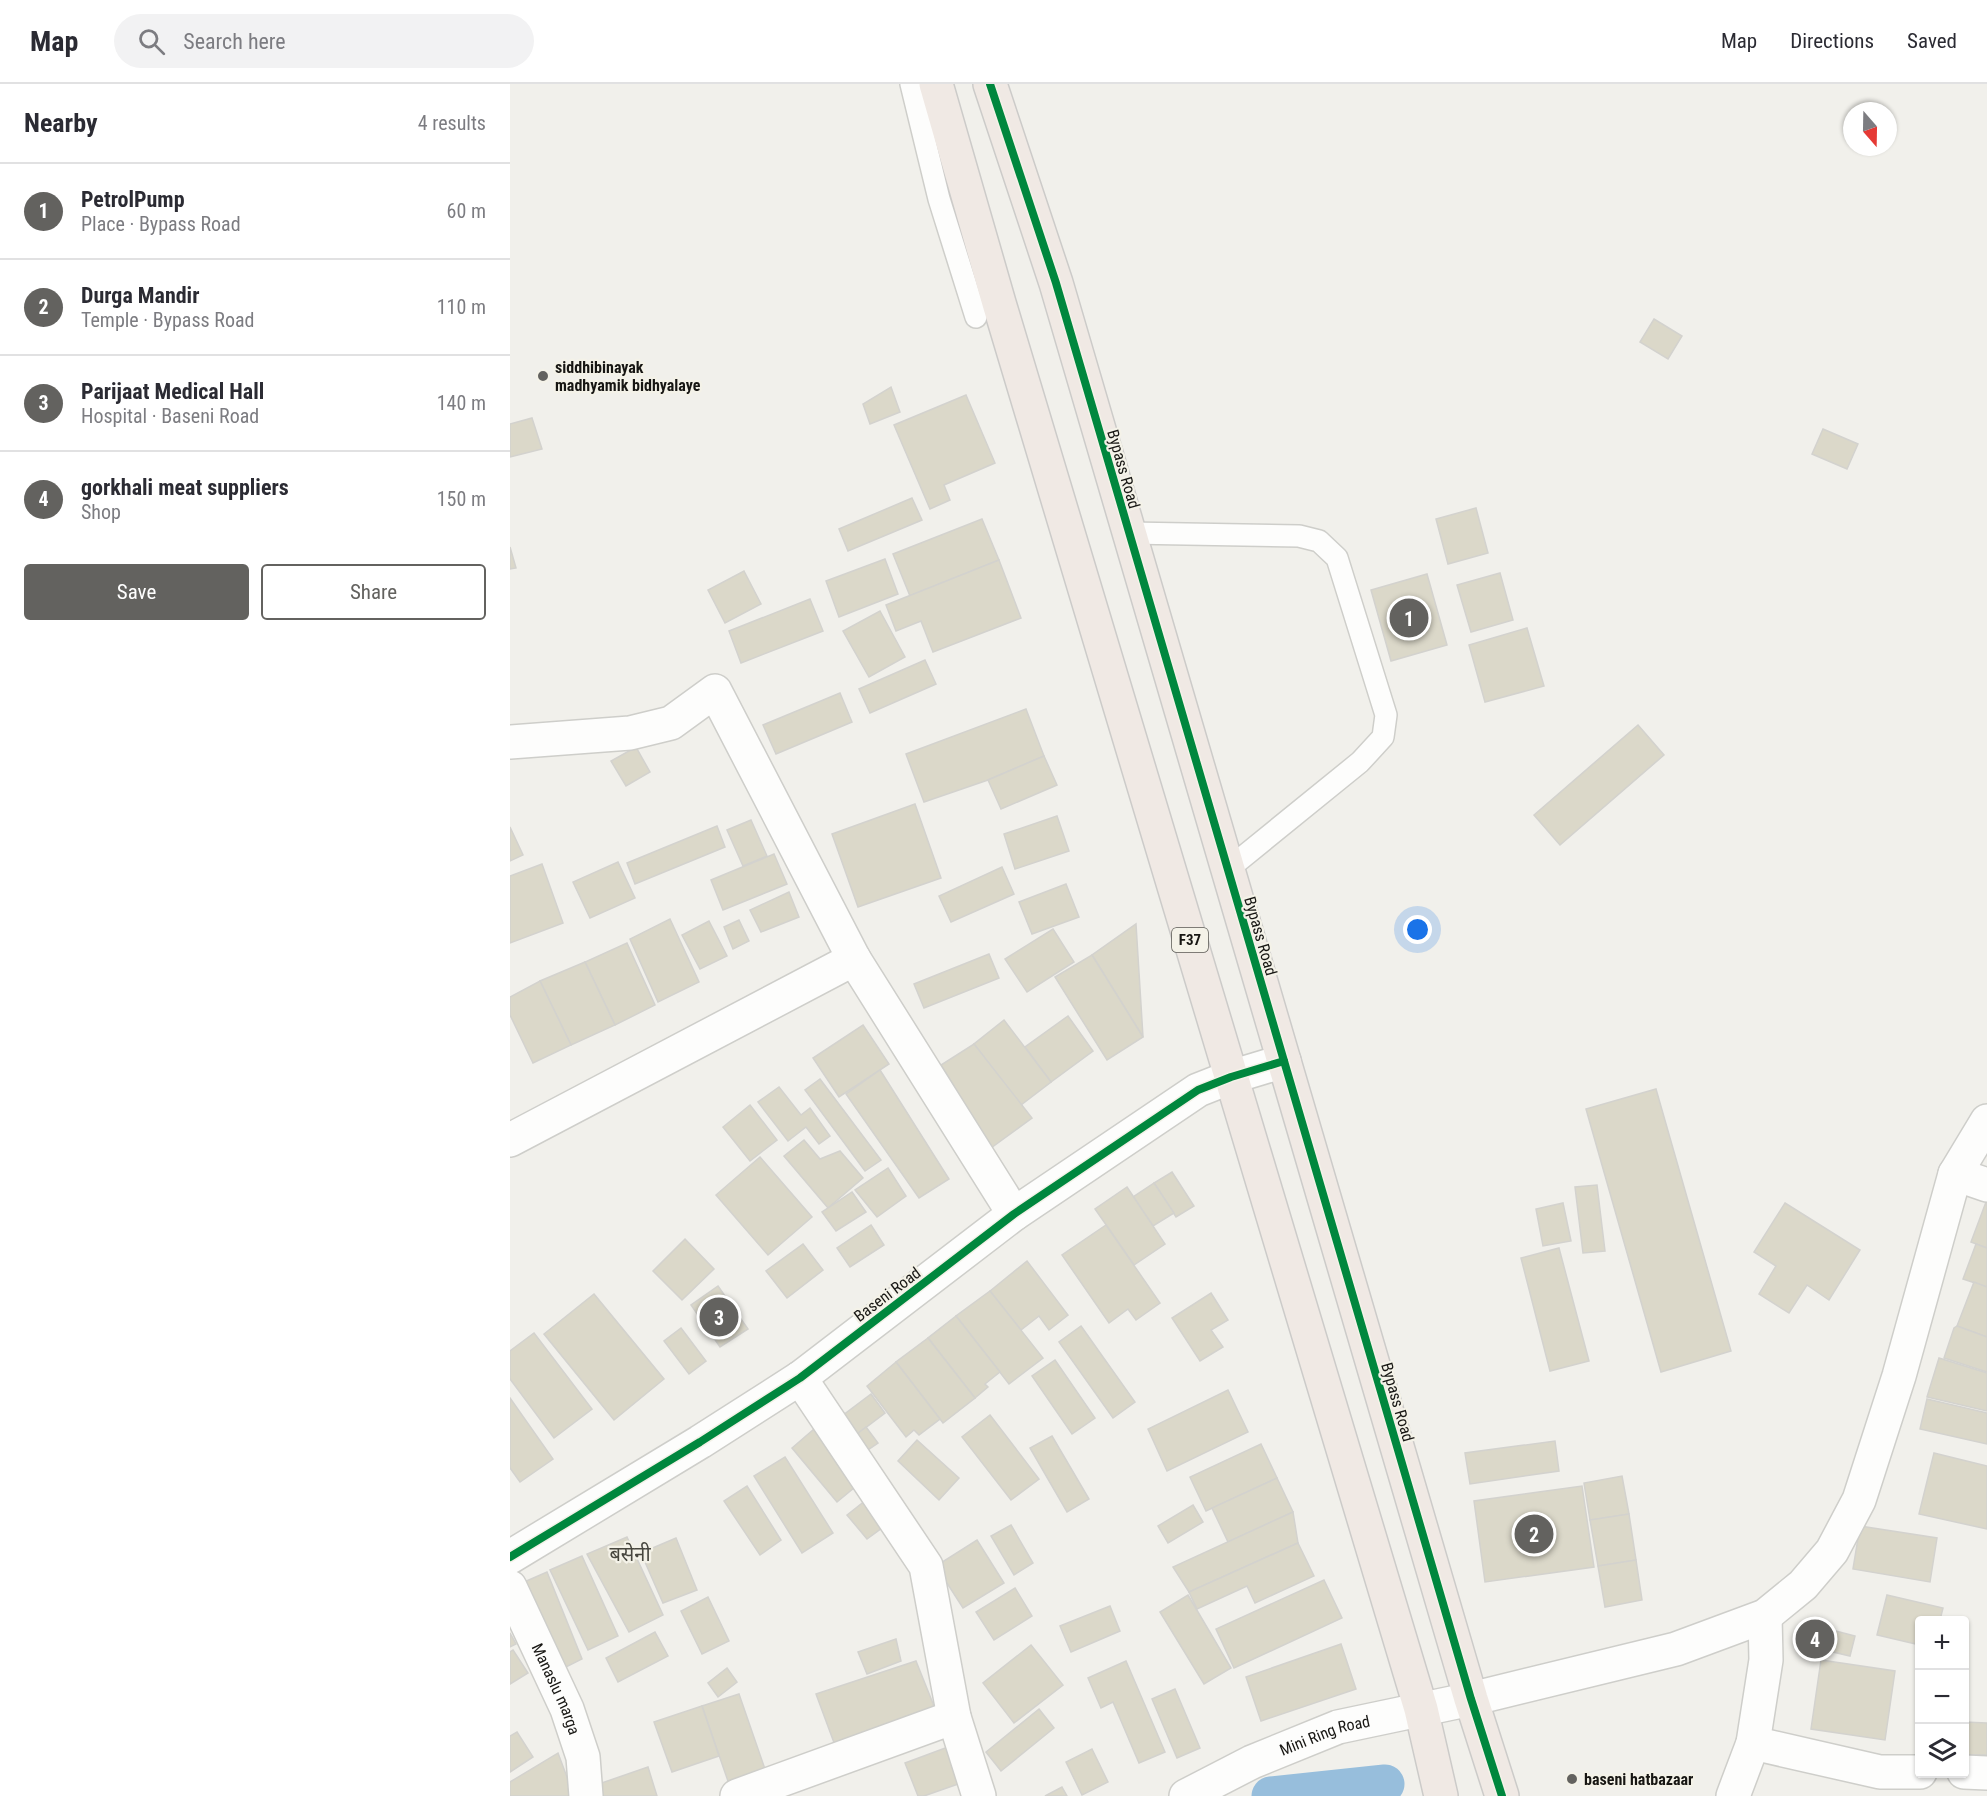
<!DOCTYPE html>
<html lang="en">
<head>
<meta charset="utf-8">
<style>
	body { margin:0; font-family:"Roboto Condensed","Noto Sans Devanagari",sans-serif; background:#f2f2f3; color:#2b2b33 }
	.controls { position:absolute; right:18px; bottom:18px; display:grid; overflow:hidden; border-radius:6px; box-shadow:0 2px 4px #0004 }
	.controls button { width:54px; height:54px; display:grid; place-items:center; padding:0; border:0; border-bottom:2px solid #e1e1e2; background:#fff; color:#2b2b33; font:30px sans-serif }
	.compass { position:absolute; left:1333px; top:18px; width:54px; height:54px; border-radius:50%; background:#fff; box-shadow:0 2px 4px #0004; rotate:160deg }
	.you { position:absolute; left:908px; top:846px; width:21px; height:21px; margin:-15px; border:4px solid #fff; border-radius:50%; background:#1a73e8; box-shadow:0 0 0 9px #1a73e833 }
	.badge { display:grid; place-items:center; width:39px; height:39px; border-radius:50%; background:#63625f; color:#fff; font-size:20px; font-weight:700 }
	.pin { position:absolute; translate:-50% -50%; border:3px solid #fff; box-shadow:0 2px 6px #0006 }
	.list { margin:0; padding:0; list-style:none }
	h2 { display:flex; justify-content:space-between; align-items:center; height:78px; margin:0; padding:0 24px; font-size:26px }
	h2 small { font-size:20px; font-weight:400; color:#7c7c81 }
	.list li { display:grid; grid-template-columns:39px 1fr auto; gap:18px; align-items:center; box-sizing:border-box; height:96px; padding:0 24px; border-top:2px solid #e1e1e2 }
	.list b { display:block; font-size:22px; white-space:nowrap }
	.list p { margin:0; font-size:20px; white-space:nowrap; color:#7c7c81 }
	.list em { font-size:20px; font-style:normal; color:#7c7c81 }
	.actions { display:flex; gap:12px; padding:18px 24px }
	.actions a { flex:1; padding:14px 0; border:2px solid #63625f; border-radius:6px; text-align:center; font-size:21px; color:#63625f }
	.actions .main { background:#63625f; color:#fff }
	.icon { flex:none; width:33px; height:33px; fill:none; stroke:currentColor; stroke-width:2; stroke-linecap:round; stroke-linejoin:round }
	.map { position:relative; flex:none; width:1477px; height:1712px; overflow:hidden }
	header { display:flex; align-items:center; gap:36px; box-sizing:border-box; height:84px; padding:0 30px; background:#fff; border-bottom:2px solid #e1e1e2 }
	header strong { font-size:28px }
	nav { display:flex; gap:33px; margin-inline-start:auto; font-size:21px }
	.search { width:420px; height:54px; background:#f2f2f3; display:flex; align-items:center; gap:15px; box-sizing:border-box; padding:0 21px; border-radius:33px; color:#7c7c81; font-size:22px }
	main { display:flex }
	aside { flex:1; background:#fff }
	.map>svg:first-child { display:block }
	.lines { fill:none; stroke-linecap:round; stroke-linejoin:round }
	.canal { stroke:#97bedc; stroke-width:39 }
	.building { fill:#dbd8c9; stroke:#d3d2ce; stroke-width:1.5 }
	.service-casing { stroke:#cececa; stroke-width:24 }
	.minor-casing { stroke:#cececa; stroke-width:36 }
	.tertiary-casing { stroke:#cececa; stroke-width:36 }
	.secondary-casing { stroke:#cececa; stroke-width:36 }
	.trunk-casing { stroke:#cccbc9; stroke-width:36 }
	.service { stroke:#fdfdfc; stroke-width:21 }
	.minor { stroke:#fdfdfc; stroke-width:33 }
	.tertiary { stroke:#fdfdfc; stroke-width:33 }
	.secondary { stroke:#fdfdfc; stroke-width:33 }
	.trunk { stroke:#f0e9e4; stroke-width:33 }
	.cycleway-casing { stroke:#f4f2e8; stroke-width:11 }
	.cycleway { stroke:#00873e; stroke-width:8 }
	.poi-dot { fill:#63625f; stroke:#f4f2e8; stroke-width:2 }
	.labels { text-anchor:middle; stroke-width:4.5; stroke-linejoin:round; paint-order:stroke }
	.shield { fill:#f4f2e8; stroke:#595853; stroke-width:1.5 }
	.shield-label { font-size:15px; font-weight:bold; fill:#171613 }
	.poi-label { font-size:16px; font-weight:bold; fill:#171613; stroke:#f4f2e8; text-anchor:start }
	.street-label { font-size:16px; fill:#171613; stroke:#f4f2e8 }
	.quarter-label { font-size:20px; fill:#48473f; stroke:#f4f2e8 }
</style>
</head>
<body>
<header>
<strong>Map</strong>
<div class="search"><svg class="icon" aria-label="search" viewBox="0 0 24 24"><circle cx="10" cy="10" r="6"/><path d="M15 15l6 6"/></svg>Search here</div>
<nav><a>Map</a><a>Directions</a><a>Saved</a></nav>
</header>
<main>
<aside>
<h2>Nearby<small>4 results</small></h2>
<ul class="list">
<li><span class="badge">1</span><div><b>PetrolPump</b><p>Place · Bypass Road</p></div><em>60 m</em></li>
<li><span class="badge">2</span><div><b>Durga Mandir</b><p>Temple · Bypass Road</p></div><em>110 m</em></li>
<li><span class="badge">3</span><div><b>Parijaat Medical Hall</b><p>Hospital · Baseni Road</p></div><em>140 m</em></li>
<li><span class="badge">4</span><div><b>gorkhali meat suppliers</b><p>Shop</p></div><em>150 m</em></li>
</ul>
<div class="actions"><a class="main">Save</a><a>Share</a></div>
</aside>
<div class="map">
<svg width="1477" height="1712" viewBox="0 0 1477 1712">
	<rect width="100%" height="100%" fill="#f1f0eb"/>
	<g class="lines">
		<polyline class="canal" points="761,1712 875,1700"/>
	</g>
	<g class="building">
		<polygon points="1144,235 1172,252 1158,275 1130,258"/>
		<polygon points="381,303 390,328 360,340 353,320"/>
		<polygon points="456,311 485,379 434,401 440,416 420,425 384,341"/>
		<polygon points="22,334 32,365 0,373 0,340"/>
		<polygon points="1313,345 1348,360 1337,385 1302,370"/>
		<polygon points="402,414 412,436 338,467 329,445"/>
		<polygon points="966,424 978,469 938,480 926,435"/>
		<polygon points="472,435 489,476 400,512 383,470"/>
		<polygon points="0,463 6,484 0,485"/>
		<polygon points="375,475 388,510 329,533 316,497"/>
		<polygon points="489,476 511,534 423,568 411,537 386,547 376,521"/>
		<polygon points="234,487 251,520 215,539 198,506"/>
		<polygon points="990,489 1003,536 961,548 947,501"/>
		<polygon points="917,490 937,561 881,577 861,506"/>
		<polygon points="300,515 313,547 231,579 219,547"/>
		<polygon points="370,527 395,573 359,593 333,547"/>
		<polygon points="1017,544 1034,602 975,618 959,561"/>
		<polygon points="415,576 426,600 360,629 349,605"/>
		<polygon points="330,609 342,638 266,670 253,641"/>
		<polygon points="516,625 534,672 478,696 414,718 396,670"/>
		<polygon points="1128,641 1154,671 1050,761 1024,731"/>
		<polygon points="126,663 140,688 116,702 101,677"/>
		<polygon points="534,672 547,701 491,725 478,696"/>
		<polygon points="405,720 431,794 348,823 322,750"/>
		<polygon points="547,732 559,767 505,785 494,750"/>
		<polygon points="241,736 257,772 233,782 217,746"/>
		<polygon points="207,742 215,763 125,800 117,779"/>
		<polygon points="0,743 13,771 0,777"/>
		<polygon points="264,770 277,800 213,826 201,796"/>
		<polygon points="108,778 125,814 80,834 63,798"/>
		<polygon points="32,780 53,839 0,859 0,792"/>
		<polygon points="492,783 504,810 441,838 429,812"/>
		<polygon points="556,800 569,833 522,850 509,818"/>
		<polygon points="279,808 289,833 251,848 240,826"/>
		<polygon points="160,835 189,898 148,918 120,855"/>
		<polygon points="229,836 239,857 223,865 214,843"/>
		<polygon points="199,837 217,872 190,885 172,851"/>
		<polygon points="626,840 633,953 582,871"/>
		<polygon points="543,845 564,878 517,908 495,875"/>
		<polygon points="117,859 145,921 105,941 75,878"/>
		<polygon points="479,870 489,894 414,924 404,900"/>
		<polygon points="582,871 633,953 597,976 545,893"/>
		<polygon points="75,878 105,941 61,961 30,897"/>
		<polygon points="30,897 61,961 23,979 0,931 0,913"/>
		<polygon points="558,932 583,967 541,998 515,963"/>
		<polygon points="494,936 541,998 511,1021 464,960"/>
		<polygon points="353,941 379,980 329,1013 303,974"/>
		<polygon points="464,960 522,1034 481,1064 431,981"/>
		<polygon points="370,986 439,1095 409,1114 336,1010"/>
		<polygon points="310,995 371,1076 355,1087 295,1006"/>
		<polygon points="269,1003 291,1031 300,1024 320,1052 309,1060 296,1043 278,1057 248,1018"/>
		<polygon points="1146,1005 1221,1267 1151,1288 1076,1025"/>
		<polygon points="240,1021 267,1056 240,1077 213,1043"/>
		<polygon points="294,1056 310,1075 330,1067 353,1094 318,1124 274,1072"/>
		<polygon points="250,1073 302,1133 258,1171 206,1111"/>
		<polygon points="378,1084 396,1112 367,1133 345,1106"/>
		<polygon points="662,1088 684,1122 666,1133 644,1099"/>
		<polygon points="644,1099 664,1129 643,1142 623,1113"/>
		<polygon points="1087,1101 1095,1167 1073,1169 1065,1103"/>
		<polygon points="617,1103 655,1160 624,1181 585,1125"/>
		<polygon points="342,1108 356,1128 326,1147 312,1128"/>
		<polygon points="1476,1118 1477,1118 1477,1164 1461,1158"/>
		<polygon points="1053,1119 1061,1157 1033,1162 1026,1125"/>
		<polygon points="1275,1119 1350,1166 1319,1216 1297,1201 1279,1229 1249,1210 1266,1182 1244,1168"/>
		<polygon points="361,1141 374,1161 340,1183 327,1164"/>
		<polygon points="596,1141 650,1219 626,1236 618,1225 599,1239 552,1171"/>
		<polygon points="175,1155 204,1185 172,1216 143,1187"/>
		<polygon points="293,1160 313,1186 277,1214 256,1187"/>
		<polygon points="1466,1160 1477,1164 1477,1203 1453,1195"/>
		<polygon points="1049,1164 1079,1277 1040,1287 1011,1174"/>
		<polygon points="517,1177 558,1231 539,1246 529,1232 511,1246 480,1207"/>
		<polygon points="1464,1198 1477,1203 1477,1253 1447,1242"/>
		<polygon points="208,1202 238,1245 210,1263 181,1221"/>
		<polygon points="480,1207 533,1274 499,1300 446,1232"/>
		<polygon points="701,1209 718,1236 701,1246 713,1263 690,1277 662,1234"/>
		<polygon points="84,1210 154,1295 104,1336 34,1250"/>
		<polygon points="446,1232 490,1288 475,1300 478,1303 465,1314 418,1254"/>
		<polygon points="571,1242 625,1318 603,1334 549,1258"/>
		<polygon points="1447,1242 1477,1253 1477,1288 1434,1274 1444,1244"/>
		<polygon points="171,1244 196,1277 179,1290 154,1257"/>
		<polygon points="24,1249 82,1325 44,1354 0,1295 0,1267"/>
		<polygon points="418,1254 465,1314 433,1339 386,1278"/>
		<polygon points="1429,1274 1477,1289 1477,1327 1417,1313"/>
		<polygon points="545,1276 585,1334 562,1350 522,1292"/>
		<polygon points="386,1278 430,1335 409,1351 404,1346 396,1353 357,1302"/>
		<polygon points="718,1306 738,1348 657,1387 638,1345"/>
		<polygon points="361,1310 375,1329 338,1357 324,1338"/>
		<polygon points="0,1314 43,1375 10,1398 0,1384"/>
		<polygon points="1417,1315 1477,1329 1477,1360 1410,1345"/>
		<polygon points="480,1331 529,1395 501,1416 452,1353"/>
		<polygon points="356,1343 368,1359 349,1372 338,1357"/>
		<polygon points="304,1345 350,1399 327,1418 282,1364"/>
		<polygon points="542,1352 579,1415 557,1428 520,1364"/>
		<polygon points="407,1356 449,1394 429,1416 388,1377"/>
		<polygon points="1045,1357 1049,1387 960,1400 955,1369"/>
		<polygon points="751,1360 767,1394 696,1427 680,1393"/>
		<polygon points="1424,1369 1477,1382 1477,1445 1409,1430"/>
		<polygon points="275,1373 323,1449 292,1469 244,1392"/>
		<polygon points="1112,1392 1119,1430 1080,1436 1074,1399"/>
		<polygon points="767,1394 783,1428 718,1458 702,1424"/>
		<polygon points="237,1402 271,1456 250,1471 214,1417"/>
		<polygon points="1072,1402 1084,1483 975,1498 964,1417"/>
		<polygon points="356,1416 376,1441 357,1455 337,1431"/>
		<polygon points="683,1421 693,1438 658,1459 648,1442"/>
		<polygon points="783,1428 788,1459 679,1508 663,1483"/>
		<polygon points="1119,1430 1126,1476 1088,1482 1080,1436"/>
		<polygon points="501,1441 523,1479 504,1491 481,1452"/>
		<polygon points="1350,1442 1427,1454 1420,1498 1343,1485"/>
		<polygon points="117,1453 153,1531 119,1548 77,1470"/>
		<polygon points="166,1454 187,1506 153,1519 131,1469"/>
		<polygon points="467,1456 494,1499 453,1524 426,1482"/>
		<polygon points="788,1459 804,1492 745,1519 737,1502 687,1525 679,1508"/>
		<polygon points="72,1472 108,1552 78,1566 40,1486"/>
		<polygon points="1126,1476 1132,1516 1095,1523 1088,1482"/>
		<polygon points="37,1488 72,1575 50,1586 12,1499"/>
		<polygon points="814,1496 832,1534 724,1584 706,1545"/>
		<polygon points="505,1504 522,1532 484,1556 466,1528"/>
		<polygon points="678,1511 721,1584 694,1600 650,1528"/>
		<polygon points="1377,1511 1433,1524 1430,1536 1410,1536 1410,1561 1367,1551"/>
		<polygon points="198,1513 219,1557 192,1570 171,1527"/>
		<polygon points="600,1522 610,1547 561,1568 550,1542"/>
		<polygon points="1303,1541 1345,1552 1340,1572 1297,1562"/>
		<polygon points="145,1548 158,1572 108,1598 96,1574"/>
		<polygon points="0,1549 6,1560 0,1563"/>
		<polygon points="386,1555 391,1577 357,1590 348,1568"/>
		<polygon points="831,1560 846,1605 751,1637 736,1593"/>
		<polygon points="521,1561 553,1601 504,1639 473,1599"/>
		<polygon points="3,1566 18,1589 0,1600 0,1568"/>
		<polygon points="1311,1576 1385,1587 1375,1656 1301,1645"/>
		<polygon points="406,1577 426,1627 326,1664 306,1610"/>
		<polygon points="616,1577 655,1668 629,1679 603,1618 591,1624 578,1594"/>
		<polygon points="217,1584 227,1598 208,1613 198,1599"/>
		<polygon points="665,1605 690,1664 667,1674 642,1615"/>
		<polygon points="229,1610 256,1688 219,1700 192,1622"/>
		<polygon points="192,1622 209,1672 162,1688 144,1638"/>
		<polygon points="529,1625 544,1644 491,1687 476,1668"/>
		<polygon points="1454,1638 1477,1639 1477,1671 1454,1671"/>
		<polygon points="7,1648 23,1673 0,1688 0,1652"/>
		<polygon points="438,1663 451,1699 414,1712 408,1712 395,1679"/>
		<polygon points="582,1665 598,1698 572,1711 556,1678"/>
		<polygon points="48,1669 64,1712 0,1712 0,1698"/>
		<polygon points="138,1683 147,1712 86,1712 83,1702"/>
		<polygon points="552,1703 557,1712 535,1712"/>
	</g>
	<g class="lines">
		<g class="service-casing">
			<g id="service">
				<polyline points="401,0 429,115 466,233"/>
				<polyline points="619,449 789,452 809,457 827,474 876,631 873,653 850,678 717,786"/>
			</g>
		</g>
		<g class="minor-casing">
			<g id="minor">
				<polyline points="0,658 120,649 161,639 205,607 344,875 504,1130"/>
				<polyline points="0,1056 344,875"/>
				<polyline points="1445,1090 1477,1101"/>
				<polyline points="290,1294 416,1482 444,1633 469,1712"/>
				<path id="s1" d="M 0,1503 L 57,1625 L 73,1673 L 76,1712"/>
				<polyline points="961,1615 1166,1565 1255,1532 1293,1501 1322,1467 1349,1416 1389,1292 1445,1090 1477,1037"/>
				<polyline points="1243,1659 1370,1688 1410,1688"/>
				<polyline points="1454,1688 1477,1689"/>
				<polyline points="227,1712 444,1633"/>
				<polyline points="1223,1712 1243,1659 1256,1576 1255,1532"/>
			</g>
		</g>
		<g class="tertiary-casing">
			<polyline id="tertiary" points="0,1473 190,1358 290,1294 504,1130 688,1006 721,993 774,977"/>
		</g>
		<g class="secondary-casing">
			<g id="secondary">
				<path id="s2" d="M 676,1712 L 742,1678 L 828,1643 L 961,1615"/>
			</g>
		</g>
		<g class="trunk-casing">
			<g id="trunk">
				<polyline points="426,0 489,219 911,1625 931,1712"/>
				<polyline points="480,0 546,199 961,1615 992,1712"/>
			</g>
		</g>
		<use href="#service" class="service"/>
		<use href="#minor" class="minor"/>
		<use href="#tertiary" class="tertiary"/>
		<use href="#secondary" class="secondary"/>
		<use href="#trunk" class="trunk"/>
		<g class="cycleway-casing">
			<g id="cycleway">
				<polyline points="480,0 546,199 961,1615 992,1712"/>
				<polyline points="0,1473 190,1358 290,1294 504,1130 688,1006 721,993 774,977"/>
			</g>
		</g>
		<use href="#cycleway" class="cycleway"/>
	</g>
	<g class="poi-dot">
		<circle cx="33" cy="292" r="6"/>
		<circle cx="1062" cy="1695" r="6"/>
	</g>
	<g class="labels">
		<rect class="shield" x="662" y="844" width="36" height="24" rx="4.5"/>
		<g class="shield-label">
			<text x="680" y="861">F37</text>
		</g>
		<g class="poi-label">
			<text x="45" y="289">siddhibinayak<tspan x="45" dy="18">madhyamik bidhyalaye</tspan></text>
			<text x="1074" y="1701">baseni hatbazaar</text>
		</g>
		<g class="street-label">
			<text transform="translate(614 385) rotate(74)" y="6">Bypass Road</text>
			<text transform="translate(751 852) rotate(74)" y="6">Bypass Road</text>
			<text transform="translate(377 1210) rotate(-37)" y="6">Baseni Road</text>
			<text transform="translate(888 1318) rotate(74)" y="6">Bypass Road</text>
			<text dy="6" stroke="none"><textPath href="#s1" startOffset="112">Manaslu marga</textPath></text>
			<text dy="6" stroke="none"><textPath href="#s2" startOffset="152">Mini Ring Road</textPath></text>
		</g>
		<g class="quarter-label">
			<text x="120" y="1477">बसेनी</text>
		</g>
	</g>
</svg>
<div class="controls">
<button>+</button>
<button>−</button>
<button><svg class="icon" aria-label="layers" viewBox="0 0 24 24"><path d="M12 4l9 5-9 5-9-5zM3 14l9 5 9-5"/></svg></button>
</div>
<svg class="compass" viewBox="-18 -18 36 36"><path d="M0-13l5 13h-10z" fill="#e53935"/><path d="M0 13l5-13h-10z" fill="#7c7c81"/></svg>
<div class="you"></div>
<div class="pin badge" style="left:899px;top:534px">1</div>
<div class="pin badge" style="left:1024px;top:1450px">2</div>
<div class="pin badge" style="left:209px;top:1233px">3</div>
<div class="pin badge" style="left:1305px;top:1555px">4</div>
</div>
</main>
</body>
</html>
